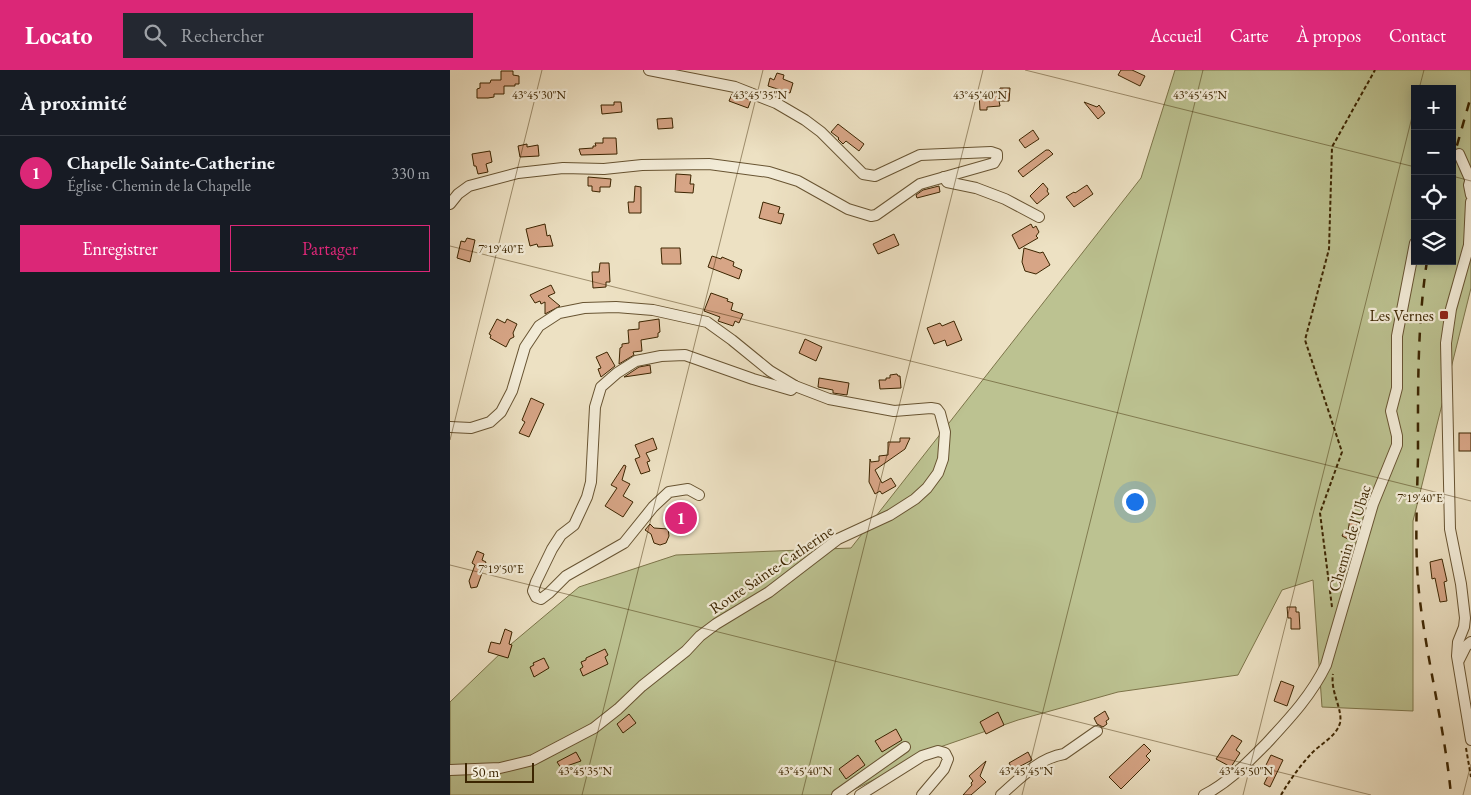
<!DOCTYPE html>
<html lang="fr">
<head>
<meta charset="utf-8">
<style>
	body { margin:0; font-family:"EB Garamond",serif; background:#242831; color:#f1f3f6 }
	.controls { position:absolute; right:15px; top:15px; display:grid; overflow:hidden; border-radius:0px; box-shadow:0 2px 12px #0003 }
	.controls button { width:45px; height:45px; display:grid; place-items:center; padding:0; border:0; border-bottom:1px solid #363941; background:#171b24; color:#f1f3f6; font:25px sans-serif }
	.scale { position:absolute; left:15px; bottom:12px; width:69px; box-sizing:border-box; padding-left:5px; border:2px solid #3c2501; border-top:0; font-size:14px; line-height:18px; white-space:nowrap; color:#3c2501; -webkit-text-stroke:4px #f3ecd8; paint-order:stroke }
	.you { position:absolute; left:684px; top:431px; width:18px; height:18px; margin:-12px; border:4px solid #fff; border-radius:50%; background:#1a73e8; box-shadow:0 0 0 8px #1a73e833 }
	.badge { display:grid; place-items:center; width:32px; height:32px; border-radius:50%; background:#db2777; color:#fff; font-size:16px; font-weight:700 }
	.pin { position:absolute; translate:-50% -50%; border:2px solid #fff; box-shadow:0 1px 5px #0006 }
	.list { margin:0; padding:0; list-style:none }
	h2 { display:flex; justify-content:space-between; align-items:center; height:65px; margin:0; padding:0 20px; font-size:21px }
	h2 small { font-size:16px; font-weight:400; color:#9ea1a6 }
	.list li { display:grid; grid-template-columns:32px 1fr auto; gap:15px; align-items:center; box-sizing:border-box; height:75px; padding:0 20px; border-top:1px solid #363941 }
	.list b { display:block; font-size:19px; white-space:nowrap }
	.list p { margin:0; font-size:16px; white-space:nowrap; color:#9ea1a6 }
	.list em { font-size:16px; font-style:normal; color:#9ea1a6 }
	.actions { display:flex; gap:10px; padding:15px 20px }
	.actions a { flex:1; padding:11px 0; border:1px solid #db2777; border-radius:0px; text-align:center; font-size:18px; color:#db2777 }
	.actions .main { background:#db2777; color:#fff }
	.icon { flex:none; width:28px; height:28px; fill:none; stroke:currentColor; stroke-width:2; stroke-linecap:round; stroke-linejoin:round }
	.map { position:relative; flex:none; width:1021px; height:725px; overflow:hidden }
	header { display:flex; align-items:center; gap:30px; box-sizing:border-box; height:70px; padding:0 25px; background:#db2777; color:#fff }
	header strong { font-size:24px }
	nav { display:flex; gap:28px; margin-inline-start:auto; font-size:18px }
	.search { width:350px; height:45px; background:#242831; display:flex; align-items:center; gap:12px; box-sizing:border-box; padding:0 18px; border-radius:0px; color:#9ea1a6; font-size:19px }
	main { display:flex }
	aside { flex:1; background:#171b24 }
	.map>svg:first-child { display:block }
	.green { fill:#bcc291; stroke:#7c7449; fill-rule:evenodd }
	.building { fill:#d7a586; stroke:#3c2501 }
	.lines { fill:none; stroke-linecap:round; stroke-linejoin:round }
	.minor-casing { stroke:#685432; stroke-width:12 }
	.path { stroke:#3c2501; stroke-width:2; stroke-dasharray:4 2.5; stroke-linecap:butt }
	.minor { stroke:#f3ecd8; stroke-width:10 }
	.rail { stroke:#3c2501; stroke-width:2.5; stroke-dasharray:9 9; stroke-linecap:butt }
	.ticks { fill:none; stroke:#3c2501; stroke-width:1; stroke-opacity:0.45 }
	.poi-dot { fill:#8f2418; stroke:#f3ecd8; stroke-width:2 }
	.labels { text-anchor:middle; stroke-width:4.5; stroke-linejoin:round; paint-order:stroke }
	.poi-label { font-size:16px; fill:#3c2501; stroke:#f3ecd8; text-anchor:end }
	.street-label { font-size:16px; fill:#3c2501; stroke:#f3ecd8 }
	.ticks-label { font-size:12px; text-anchor:middle; fill:#3c2501; stroke:#f3ecd8; stroke-width:4.5; stroke-linejoin:round; paint-order:stroke }
</style>
</head>
<body>
<header>
<strong>Locato</strong>
<div class="search"><svg class="icon" aria-label="search" viewBox="0 0 24 24"><circle cx="10" cy="10" r="6"/><path d="M15 15l6 6"/></svg>Rechercher</div>
<nav><a>Accueil</a><a>Carte</a><a>À propos</a><a>Contact</a></nav>
</header>
<main>
<aside>
<h2>À proximité<small></small></h2>
<ul class="list">
<li><span class="badge">1</span><div><b>Chapelle Sainte-Catherine</b><p>Église · Chemin de la Chapelle</p></div><em>330 m</em></li>
</ul>
<div class="actions"><a class="main">Enregistrer</a><a>Partager</a></div>
</aside>
<div class="map">
<svg width="1021" height="725" viewBox="0 0 1021 725">
	<rect width="100%" height="100%" fill="#ede1c3"/>
	<filter id="stains"><feTurbulence type="fractalNoise" baseFrequency=".004" numOctaves="4"/><feColorMatrix values="0 0 0 0 .2 0 0 0 0 .09 0 0 0 0 .02 0 0 0 .5 -.17"/></filter>
	<radialGradient id="worn" r=".72"><stop offset=".6" stop-color="#630" stop-opacity="0"/><stop offset="1" stop-color="#630" stop-opacity=".3"/></radialGradient>
	<path class="green" d="M 725,0 L 1021,0 L 1021,218 L 963,451 L 963,641 L 872,637 L 863,510 L 832,520 L 788,605 L 668,622 L 568,650 L 490,677 L 393,725 L 0,725 L 0,632 L 54,580 L 129,517 L 226,485 L 401,478 L 691,108 ZM 965,19 L 1002,19 L 1002,191 L 965,191 Z"/>
	<g class="building">
		<polygon points="671,0 682,0 695,6 690,16 668,5"/>
		<polygon points="51,1 63,1 63,5 69,6 69,14 65,14 65,16 54,16 54,24 44,24 44,27 38,28 27,28 27,19 30,18 30,13 40,13 41,10 51,10"/>
		<polygon points="327,3 334,5 333,9 343,13 340,23 318,16 320,8 324,10"/>
		<polygon points="550,18 560,18 559,31 549,31 550,36 537,37 537,40 530,40 529,23 549,22"/>
		<polygon points="282,24 301,30 298,38 279,31"/>
		<polygon points="164,32 171,32 172,42 152,44 151,35 164,35"/>
		<polygon points="634,32 647,37 649,35 655,43 648,49"/>
		<polygon points="222,48 223,58 208,59 207,49"/>
		<polygon points="388,54 414,74 409,81 396,71 393,74 388,69 389,68 381,62"/>
		<polygon points="583,60 589,69 575,78 569,70"/>
		<polygon points="153,68 166,68 167,84 131,85 129,79 143,78 143,76 146,76 145,73 153,73"/>
		<polygon points="77,74 77,77 88,75 89,86 70,87 68,76"/>
		<polygon points="596,80 599,80 603,84 573,107 568,101"/>
		<polygon points="40,81 42,92 36,94 38,102 28,104 26,96 24,96 22,84"/>
		<polygon points="226,104 241,105 240,114 244,114 243,123 225,122"/>
		<polygon points="138,107 161,109 160,117 150,117 150,122 142,121 142,116 138,116"/>
		<polygon points="593,113 598,119 597,121 599,124 587,134 580,126"/>
		<polygon points="637,115 643,124 624,137 616,127 624,122 625,123"/>
		<polygon points="185,116 191,117 191,143 179,143 178,132 184,132"/>
		<polygon points="489,116 490,122 467,128 466,125 473,120"/>
		<polygon points="313,132 330,137 328,143 334,144 331,154 309,148"/>
		<polygon points="95,154 97,166 100,165 103,176 88,177 87,174 80,176 76,159"/>
		<polygon points="581,154 583,158 586,156 589,162 586,166 588,168 569,179 562,165"/>
		<polygon points="444,164 449,175 428,184 423,174"/>
		<polygon points="17,168 25,170 20,192 7,188 11,171 15,172"/>
		<polygon points="211,178 230,178 231,194 212,194"/>
		<polygon points="574,178 590,183 593,182 600,195 586,204 575,201 572,192"/>
		<polygon points="262,186 271,189 272,187 284,192 283,196 292,200 289,209 258,197"/>
		<polygon points="150,193 159,193 160,212 156,212 156,217 143,218 142,202 149,202"/>
		<polygon points="101,215 105,223 98,226 110,236 95,244 95,232 91,234 90,231 85,233 80,225"/>
		<polygon points="261,223 278,229 277,231 283,233 281,240 293,244 289,253 285,251 283,256 268,251 270,247 254,241"/>
		<polygon points="47,249 55,253 57,249 67,254 63,263 64,267 60,269 56,277 40,268 41,265 39,264"/>
		<polygon points="209,249 210,262 208,263 208,267 191,270 192,281 183,282 184,285 169,294 170,278 172,277 172,274 179,273 178,260 189,259 189,252"/>
		<polygon points="504,251 512,270 497,276 495,270 484,274 477,258 490,253 492,256"/>
		<polygon points="355,269 372,277 366,291 349,283"/>
		<polygon points="157,282 165,296 151,307 148,299 151,298 146,287"/>
		<polygon points="200,295 201,303 174,307 189,297"/>
		<polygon points="447,304 448,306 450,306 451,318 430,319 429,310 436,310 436,308 440,308 440,305"/>
		<polygon points="369,308 399,313 397,325 383,323 383,320 368,317"/>
		<polygon points="81,328 94,334 79,367 69,363 75,352 72,350"/>
		<rect x="1009" y="363" width="12" height="18"/>
		<polygon points="203,368 207,379 196,383 200,391 197,392 200,401 191,404 185,389 190,387 185,375"/>
		<polygon points="450,368 460,368 455,379 425,400 432,413 441,408 446,416 432,424 430,421 425,424 419,412 420,389 421,392 429,391 429,386 438,385 438,372 450,372"/>
		<polygon points="174,395 176,396 172,410 180,414 173,426 183,432 173,447 155,436 167,418 161,415"/>
		<polygon points="232,437 240,442 228,457 222,453"/>
		<polygon points="900,449 908,451 902,471 892,466 895,460 898,461"/>
		<polygon points="200,454 204,458 218,459 219,466 216,473 210,475 204,473 201,464 195,460"/>
		<polygon points="27,481 34,484 32,490 36,492 27,517 21,518 19,511 25,495 22,493"/>
		<polygon points="992,489 997,511 994,512 997,531 990,532 985,508 982,509 980,492"/>
		<polygon points="837,537 846,537 846,542 849,542 850,559 841,559 841,548 838,548"/>
		<polygon points="55,559 62,562 59,574 62,575 58,588 38,582 41,572 50,574"/>
		<polygon points="155,579 158,585 155,587 158,594 133,606 130,599 133,597 131,592 136,590 136,588"/>
		<polygon points="94,588 99,598 84,607 80,597 84,595 83,593"/>
		<polygon points="831,611 844,616 837,636 824,631"/>
		<polygon points="655,641 659,649 656,651 657,654 653,657 647,654 644,648"/>
		<polygon points="548,642 554,655 536,664 530,652"/>
		<polygon points="179,644 186,653 173,663 167,654"/>
		<polygon points="446,659 452,670 432,682 425,671"/>
		<polygon points="782,665 792,671 786,680 790,683 781,697 766,689"/>
		<polygon points="694,674 701,681 696,686 700,690 671,719 659,707"/>
		<polygon points="126,682 131,691 111,698 107,692"/>
		<polygon points="578,682 582,690 563,700 559,693"/>
		<polygon points="408,685 415,695 396,709 389,699"/>
		<polygon points="821,685 833,690 820,717 814,714 821,699 815,697"/>
		<polygon points="536,691 530,706 536,712 521,725 513,725 522,715 521,713 523,711 519,706"/>
	</g>
	<g class="lines">
		<g class="minor-casing">
			<g id="minor">
				<polyline points="1009,84 1020,109"/>
				<polyline points="494,107 497,112 526,118 555,129 589,147"/>
				<polyline points="1021,108 1019,115 1021,125"/>
				<polyline points="0,134 8,124 19,116 68,103 113,98 154,99 192,95 259,94 319,102 348,111 398,139 421,146 426,145 470,114 544,93 547,88 547,84 541,82 470,85 425,106 413,104 371,62 355,50 326,33 285,17 199,0"/>
				<polyline points="1021,168 1001,239 996,273 1000,459 1011,514 1015,548 1014,557 1008,572 1007,586 1021,670"/>
				<polyline points="1019,174 1021,132"/>
				<polyline points="0,357 21,358 40,352 51,342 62,321 75,277 89,256 109,243 134,238 166,237 203,240 257,252 282,270 320,301 345,316 379,329 444,341 481,338 487,339 490,343 495,362 493,389 488,403 477,418 465,429 440,445 388,469 319,522 266,554 250,566 236,581 192,616 168,639 144,658 83,690 50,698 0,700"/>
				<polyline points="249,425 238,419 219,422 203,437 174,473 116,506 99,523 91,529 86,527 83,521 86,512 102,479 111,465 124,455 137,427 141,412 145,337 151,317 167,303 186,291 211,286 235,285 303,309 341,320 345,316"/>
				<polyline points="1009,590 1016,576 1021,572"/>
				<polyline points="387,725 455,677"/>
				<polyline points="410,725 472,686 488,681 495,683 498,689 494,699 472,725"/>
				<path d="M 551,725 C 569,709 589,688 614,684 L 647,661"/>
				<path d="M 754,725 C 779,712 796,694 816,674 C 839,649 861,626 876,595 L 923,434 L 947,375 L 947,366 L 941,341 L 947,318 L 947,266 L 965,173"/>
			</g>
		</g>
		<g class="path">
			<polyline points="882,537 870,443 892,382 855,270 879,179 882,77 925,0"/>
			<polyline points="1016,678 1021,707"/>
			<path d="M 831,725 C 839,711 850,696 861,684 C 870,674 886,667 890,653 C 893,639 880,622 883,604"/>
		</g>
		<use href="#minor" class="minor"/>
		<g class="rail">
			<polyline points="1002,93 1021,26"/>
			<path d="M 977,191 C 967,256 968,322 968,387 C 967,435 964,483 970,531 C 978,596 995,660 1001,725"/>
		</g>
	</g>
	<path class="ticks" d="M 575,0 L 965,97M 969,19 L 974,0M 1002,106 L 1021,111M 0,176 L 1021,431M 0,370 L 92,0M 0,495 L 921,725M 132,725 L 313,0M 352,725 L 533,0M 572,725 L 753,0M 793,725 L 965,35M 1013,725 L 1021,694"/>
	<rect class="poi-dot" x="989" y="240" width="10" height="10" rx="2.5"/>
	<g class="labels">
		<g class="poi-label">
			<text x="984" y="251">Les Vernes</text>
		</g>
		<g class="street-label">
			<text transform="translate(899 468) rotate(-73)" y="6">Chemin de l'Ubac</text>
			<text transform="translate(321 499) rotate(-34)" y="6">Route Sainte-Catherine</text>
		</g>
	</g>
	<g class="ticks-label">
		<text x="89" y="29">43°45'30"N</text>
		<text x="310" y="29">43°45'35"N</text>
		<text x="530" y="29">43°45'40"N</text>
		<text x="750" y="29">43°45'45"N</text>
		<text x="51" y="183">7°19'40"E</text>
		<text x="970" y="432">7°19'40"E</text>
		<text x="51" y="503">7°19'50"E</text>
		<text x="135" y="705">43°45'35"N</text>
		<text x="355" y="705">43°45'40"N</text>
		<text x="576" y="705">43°45'45"N</text>
		<text x="796" y="705">43°45'50"N</text>
	</g>
	<rect width="100%" height="100%" filter="url(#stains)"/>
	<rect width="100%" height="100%" fill="url(#worn)"/>
</svg>
<div class="controls">
<button>+</button>
<button>−</button>
<button><svg class="icon" aria-label="locate" viewBox="0 0 24 24"><circle cx="12" cy="12" r="6"/><path d="M12 2v4M12 18v4M2 12h4M18 12h4"/></svg></button>
<button><svg class="icon" aria-label="layers" viewBox="0 0 24 24"><path d="M12 4l9 5-9 5-9-5zM3 14l9 5 9-5"/></svg></button>
</div>
<div class="scale">50 m</div>
<div class="you"></div>
<div class="pin badge" style="left:231px;top:448px">1</div>
</div>
</main>
</body>
</html>
